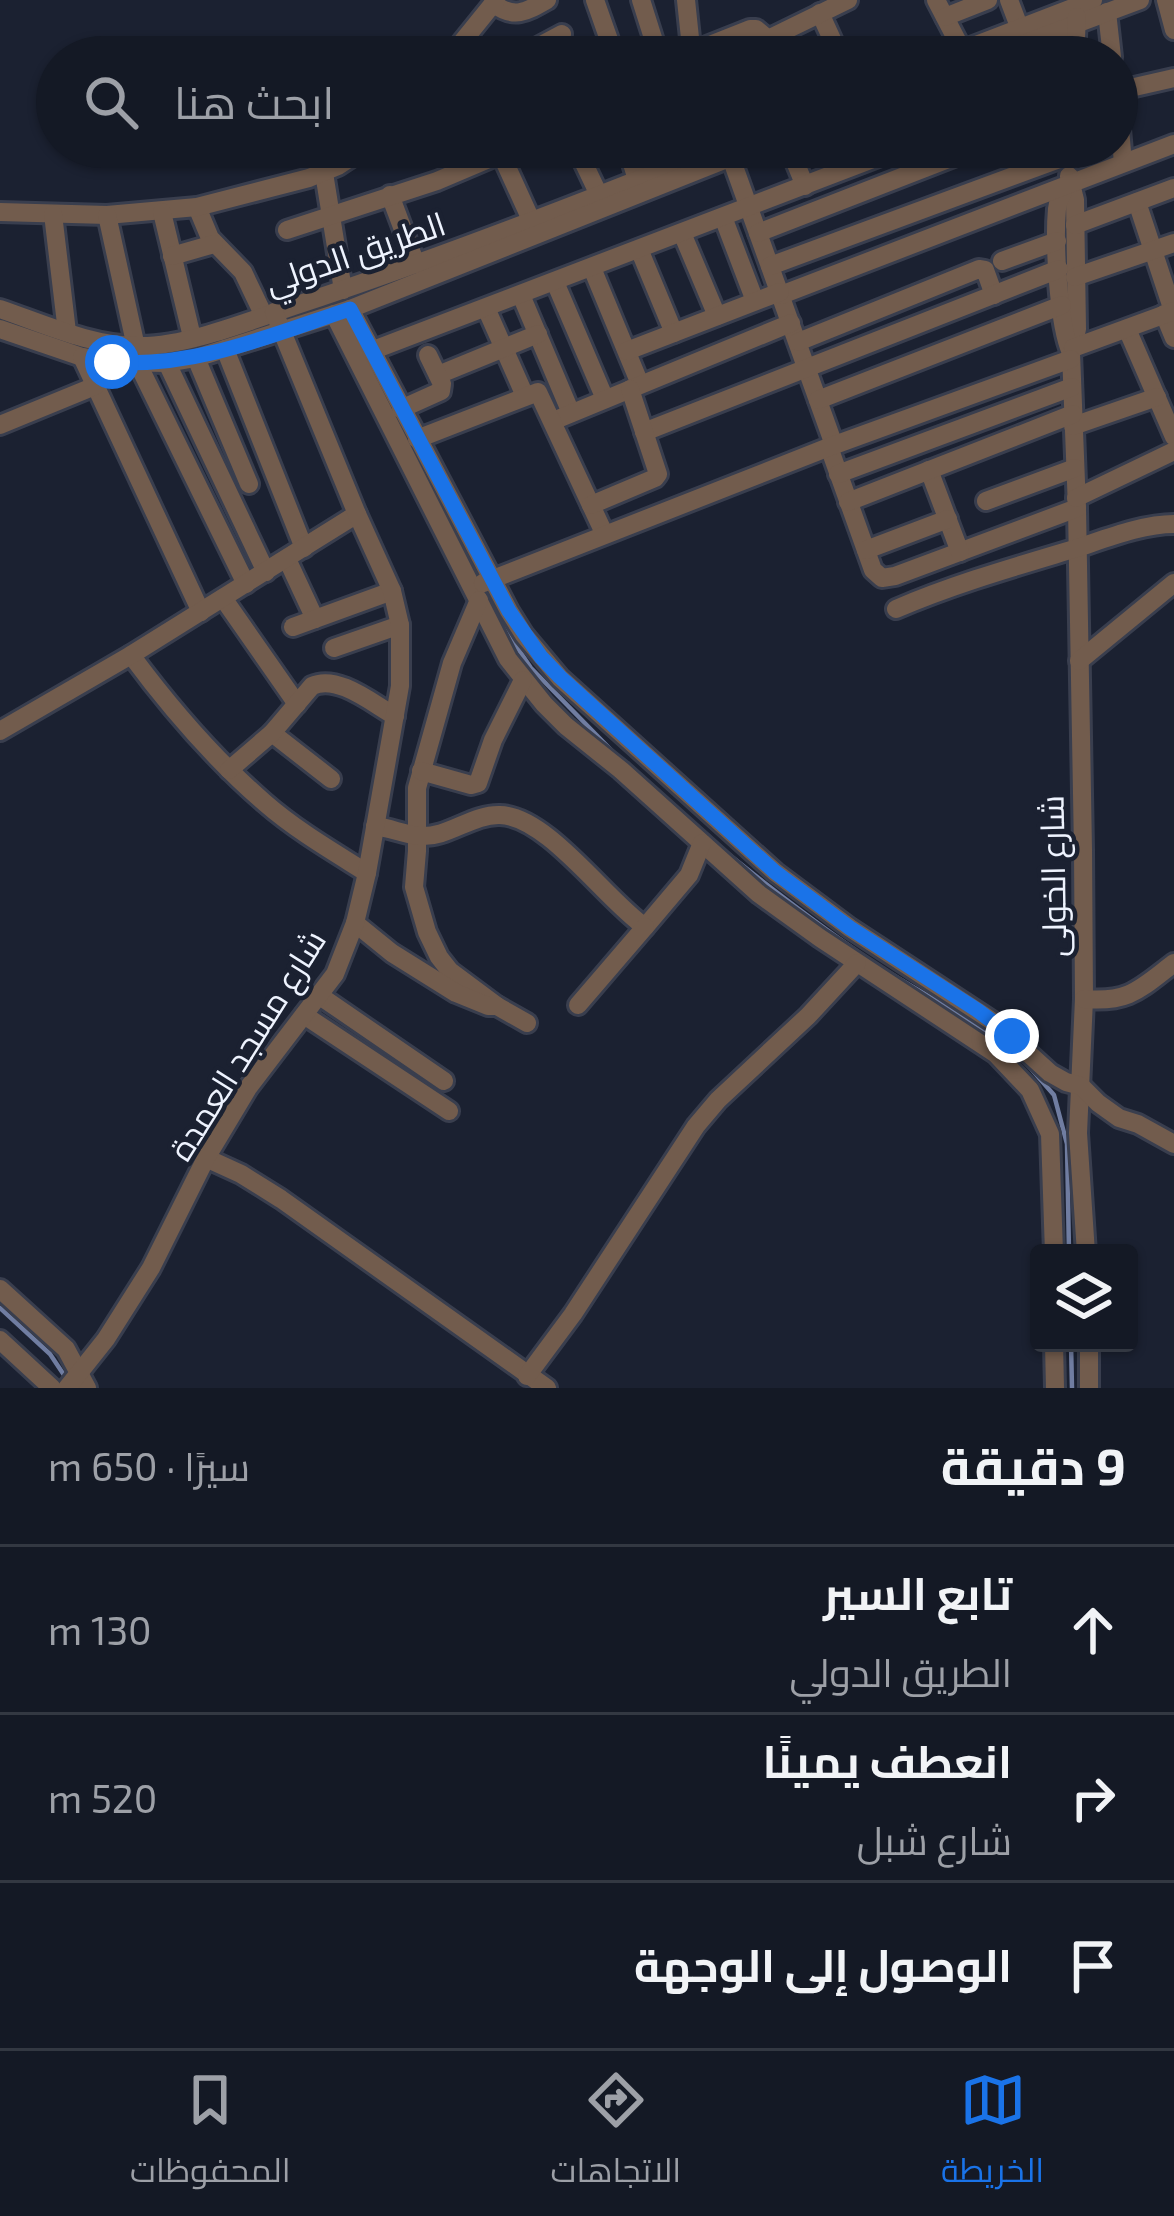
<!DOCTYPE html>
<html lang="ar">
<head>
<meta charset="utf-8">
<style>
	body { margin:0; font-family:"Exo 2",Cairo,sans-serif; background:#1d222d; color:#f1f3f6; direction:rtl }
	.controls { position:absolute; right:36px; bottom:36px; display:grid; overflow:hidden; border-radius:12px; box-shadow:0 3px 9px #0004 }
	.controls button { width:108px; height:108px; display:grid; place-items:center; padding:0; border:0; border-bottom:3px solid #333842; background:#141925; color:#f1f3f6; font:60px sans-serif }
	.stop { position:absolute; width:36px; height:36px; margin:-27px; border:9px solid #1a73e8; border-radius:50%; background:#fff }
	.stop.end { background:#1a73e8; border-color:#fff; box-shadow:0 3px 12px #0008 }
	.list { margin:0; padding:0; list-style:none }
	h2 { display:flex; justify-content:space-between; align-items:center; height:156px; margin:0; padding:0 48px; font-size:51px }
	h2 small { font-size:39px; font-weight:400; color:#9da0a7 }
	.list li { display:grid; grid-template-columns:78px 1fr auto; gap:36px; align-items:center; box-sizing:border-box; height:168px; padding:0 48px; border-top:3px solid #333842 }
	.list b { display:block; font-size:45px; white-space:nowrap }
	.list p { margin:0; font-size:39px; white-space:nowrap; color:#9da0a7 }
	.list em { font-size:39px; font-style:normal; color:#9da0a7 }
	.icon { flex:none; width:66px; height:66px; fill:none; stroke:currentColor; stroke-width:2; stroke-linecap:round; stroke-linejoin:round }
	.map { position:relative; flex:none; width:1174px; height:1388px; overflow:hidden; direction:ltr }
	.search { position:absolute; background:#141925; box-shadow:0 3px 9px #0004; left:36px; right:36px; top:36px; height:132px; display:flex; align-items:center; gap:30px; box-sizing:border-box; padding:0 42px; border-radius:66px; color:#9da0a7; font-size:45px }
	.sheet { height:660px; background:#141925 }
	nav { display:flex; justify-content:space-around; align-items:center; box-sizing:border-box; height:168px; border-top:3px solid #333842; background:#141925; font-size:33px; color:#9da0a7 }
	nav a { display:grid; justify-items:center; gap:6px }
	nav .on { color:#1a73e8 }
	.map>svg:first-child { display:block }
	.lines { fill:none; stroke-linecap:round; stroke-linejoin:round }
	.stream { stroke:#707da1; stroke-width:4.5 }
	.minor-casing { stroke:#393e4e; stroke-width:24 }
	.minor { stroke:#725c4d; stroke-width:18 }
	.route { stroke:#1a73e8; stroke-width:15 }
	.labels { text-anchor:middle; stroke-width:9; stroke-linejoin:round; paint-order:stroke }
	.street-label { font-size:33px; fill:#eef3fe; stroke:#1b2131 }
</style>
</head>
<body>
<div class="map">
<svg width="1174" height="1388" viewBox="0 0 1174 1388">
	<rect width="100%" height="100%" fill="#1b2131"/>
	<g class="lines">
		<g class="stream">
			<polyline points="494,613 531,668 615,754"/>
			<path d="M 727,853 C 778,894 830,934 885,970 C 924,995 966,1016 1004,1043"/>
			<polyline points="1026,1063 1054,1095 1067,1144 1069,1253"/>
			<polyline points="0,1308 50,1354 66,1378"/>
			<polyline points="1071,1343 1072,1388"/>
		</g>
		<g class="minor-casing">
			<g id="minor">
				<polyline points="595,0 615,57"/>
				<polyline points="641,0 659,57"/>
				<polyline points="686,0 692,57"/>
				<polyline points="936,0 962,50"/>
				<polyline points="1009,0 1020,29"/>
				<polyline points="1166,0 1174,30"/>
				<path d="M 494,4 C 514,19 526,12 547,0"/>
				<polyline points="1107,12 1112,57"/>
				<polyline points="820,13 835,46 843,49 847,57"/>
				<polyline points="945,17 988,0"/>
				<polyline points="692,52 750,29 756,29 768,39 848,0"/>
				<polyline points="450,57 496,0"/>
				<polyline points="519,57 562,34"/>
				<polyline points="945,57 1093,0"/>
				<polyline points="988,57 1140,0"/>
				<polyline points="1075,57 1077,17"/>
				<polyline points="1117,91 1174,78"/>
				<polyline points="1117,95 1123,163"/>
				<polyline points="579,147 579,153 599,195"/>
				<polyline points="607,147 610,155"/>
				<polyline points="627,147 637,180"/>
				<polyline points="789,147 805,186"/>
				<polyline points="501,154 532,222"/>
				<polyline points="731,158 834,445"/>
				<polyline points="324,173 343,290"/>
				<polyline points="1069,176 1075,200 1077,329 1072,350"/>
				<path d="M 1069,183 C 1063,191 1058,199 1057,209 C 1054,242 1058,323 1071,353 L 1077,508 L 1083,850 L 1084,999 L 1078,1133 L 1086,1253"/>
				<polyline points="390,195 416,264"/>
				<polyline points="1137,202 1173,311"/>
				<polyline points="197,207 210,238 243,272 264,316"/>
				<polyline points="0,212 107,215 197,207 309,178 338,166 367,147"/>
				<polyline points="162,212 192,337"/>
				<polyline points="53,214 67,332"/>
				<polyline points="107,215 136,347"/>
				<polyline points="723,217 755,301"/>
				<polyline points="1075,225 1174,188"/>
				<polyline points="287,230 437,181 517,147"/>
				<polyline points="682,233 717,316"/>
				<polyline points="758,233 979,147"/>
				<polyline points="639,249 674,333"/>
				<polyline points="172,256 214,244"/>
				<polyline points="1002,261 1057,241"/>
				<polyline points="770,266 1070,155"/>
				<polyline points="592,268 640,384"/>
				<polyline points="1075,277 1174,243"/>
				<polyline points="555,282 605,399"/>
				<polyline points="521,295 571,413"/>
				<polyline points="781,295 1174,144"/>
				<polyline points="486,308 525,396"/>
				<path d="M 0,309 C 44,324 93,347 141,346 C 189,346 254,319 300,304 C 442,257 581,203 720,147"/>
				<polyline points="350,309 509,611 524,635 560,678 775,872 850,928 995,1023 1050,1073 1066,1082 1081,1086 1098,1103 1119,1118 1138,1124 1174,1144"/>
				<polyline points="334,314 508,659 544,704 566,726 621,770 759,894 820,938 996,1054 1030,1090 1050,1134 1054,1253"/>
				<polyline points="1164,314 1174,338"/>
				<polyline points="0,329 82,357 112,362 167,363 196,358 350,309 757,147"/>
				<polyline points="1127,329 1174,437"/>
				<polyline points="798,342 979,269 985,270 994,295"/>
				<polyline points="1073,348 1174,311"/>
				<polyline points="225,349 304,548"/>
				<polyline points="371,351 904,147"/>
				<polyline points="627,351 780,292"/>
				<polyline points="82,357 201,612"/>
				<polyline points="196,358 249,484"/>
				<polyline points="167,363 266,572"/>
				<polyline points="138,364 246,584"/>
				<polyline points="438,375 538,334"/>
				<polyline points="818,400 1062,305"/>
				<polyline points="401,409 441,391 442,384 428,355"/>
				<polyline points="553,421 791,323"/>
				<polyline points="0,425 95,386"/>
				<polyline points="1073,426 1157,397"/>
				<polyline points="644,432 1059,269"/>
				<polyline points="417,439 538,392 604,533"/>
				<polyline points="829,447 873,570 882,578 895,576 1077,508"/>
				<polyline points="929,470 960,552"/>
				<polyline points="838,474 1072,387"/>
				<polyline points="1076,498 1174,451"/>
				<polyline points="986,501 1075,468"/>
				<polyline points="848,502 1073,414"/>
				<polyline points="591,505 655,478 658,474 630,389"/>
				<polyline points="866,550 948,519"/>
				<polyline points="287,559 315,619"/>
				<polyline points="483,583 829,447 1071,359"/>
				<polyline points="223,598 297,704"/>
				<polyline points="479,600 452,663 417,788 417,851 414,887 427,932 439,957 450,971 497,1006"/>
				<path d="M 896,609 C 954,584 1014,567 1074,549 C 1105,539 1142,524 1174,524"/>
				<polyline points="293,627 392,591"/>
				<polyline points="334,648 400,625"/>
				<path d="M 131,655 C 171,709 214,759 265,803 C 296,830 332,851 367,873"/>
				<polyline points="1079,661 1174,583"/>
				<polyline points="0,731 131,655 357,514"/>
				<polyline points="272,733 331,779"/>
				<path d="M 229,770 L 272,733 L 312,686 C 338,674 373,704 395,716"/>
				<polyline points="421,771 471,785 478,783 493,740 523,680"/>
				<path d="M 375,826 C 390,828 407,835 420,836 C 448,838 472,814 500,815 C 547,816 605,899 645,927 L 689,875 L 702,843"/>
				<polyline points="355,923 392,953 456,993 488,1006 497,1006 527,1023"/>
				<polyline points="320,996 444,1081"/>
				<path d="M 1084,999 C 1129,1003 1140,989 1174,963"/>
				<polyline points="578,1005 645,927"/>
				<polyline points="304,1015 449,1111"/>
				<polyline points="206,1158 241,1174 281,1199 547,1388"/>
				<polyline points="0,1289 66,1349 87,1388"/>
				<polyline points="0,1340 52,1388"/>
				<polyline points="1054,1343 1055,1388"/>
				<polyline points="1089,1343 1089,1388"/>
				<polyline points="527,1376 573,1314 696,1126 718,1100 808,1016 857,963"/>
				<polyline points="67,1388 106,1339 151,1268 206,1158 248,1088 335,974 355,923 367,873 400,686 400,625 392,591 357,514 274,312"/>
			</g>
		</g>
		<use href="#minor" class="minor"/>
	</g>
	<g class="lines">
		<path class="route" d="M 112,362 C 195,368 272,335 350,309 L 509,611 L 541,657 L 560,677 L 775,872 L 850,928 L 977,1010 L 1012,1036"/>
	</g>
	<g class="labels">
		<g class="street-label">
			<text transform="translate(355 253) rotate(-19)" y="12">الطريق الدولي</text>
			<text transform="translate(1053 876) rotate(-91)" y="12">شارع الخولى</text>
			<text transform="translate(247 1045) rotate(-58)" y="12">شارع مسجد العمدة</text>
		</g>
	</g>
</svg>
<div class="controls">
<button><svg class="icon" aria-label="layers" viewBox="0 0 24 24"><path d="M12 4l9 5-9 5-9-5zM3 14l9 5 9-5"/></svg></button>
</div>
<div class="stop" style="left:112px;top:362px"></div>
<div class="stop end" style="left:1012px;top:1036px"></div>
<div class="search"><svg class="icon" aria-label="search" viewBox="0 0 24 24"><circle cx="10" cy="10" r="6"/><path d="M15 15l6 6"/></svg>ابحث هنا</div>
</div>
<section class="sheet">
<h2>9 دقيقة<small>سيرًا · 650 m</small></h2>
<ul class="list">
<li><svg class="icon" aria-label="ahead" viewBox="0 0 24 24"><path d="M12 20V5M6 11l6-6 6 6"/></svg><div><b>تابع السير</b><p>الطريق الدولي</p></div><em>130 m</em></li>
<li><svg class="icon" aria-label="right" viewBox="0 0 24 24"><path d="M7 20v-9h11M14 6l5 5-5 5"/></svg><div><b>انعطف يمينًا</b><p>شارع شبل</p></div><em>520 m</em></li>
<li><svg class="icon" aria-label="arrive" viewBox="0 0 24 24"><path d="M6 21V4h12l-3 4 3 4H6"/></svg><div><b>الوصول إلى الوجهة</b></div></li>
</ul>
</section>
<nav>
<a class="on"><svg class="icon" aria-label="map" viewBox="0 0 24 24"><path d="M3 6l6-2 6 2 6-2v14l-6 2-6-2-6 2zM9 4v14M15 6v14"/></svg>الخريطة</a>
<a><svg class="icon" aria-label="directions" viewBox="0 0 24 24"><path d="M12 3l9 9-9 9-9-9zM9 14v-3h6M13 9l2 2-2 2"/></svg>الاتجاهات</a>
<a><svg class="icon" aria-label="saved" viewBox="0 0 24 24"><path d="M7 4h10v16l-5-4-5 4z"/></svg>المحفوظات</a>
</nav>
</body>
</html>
